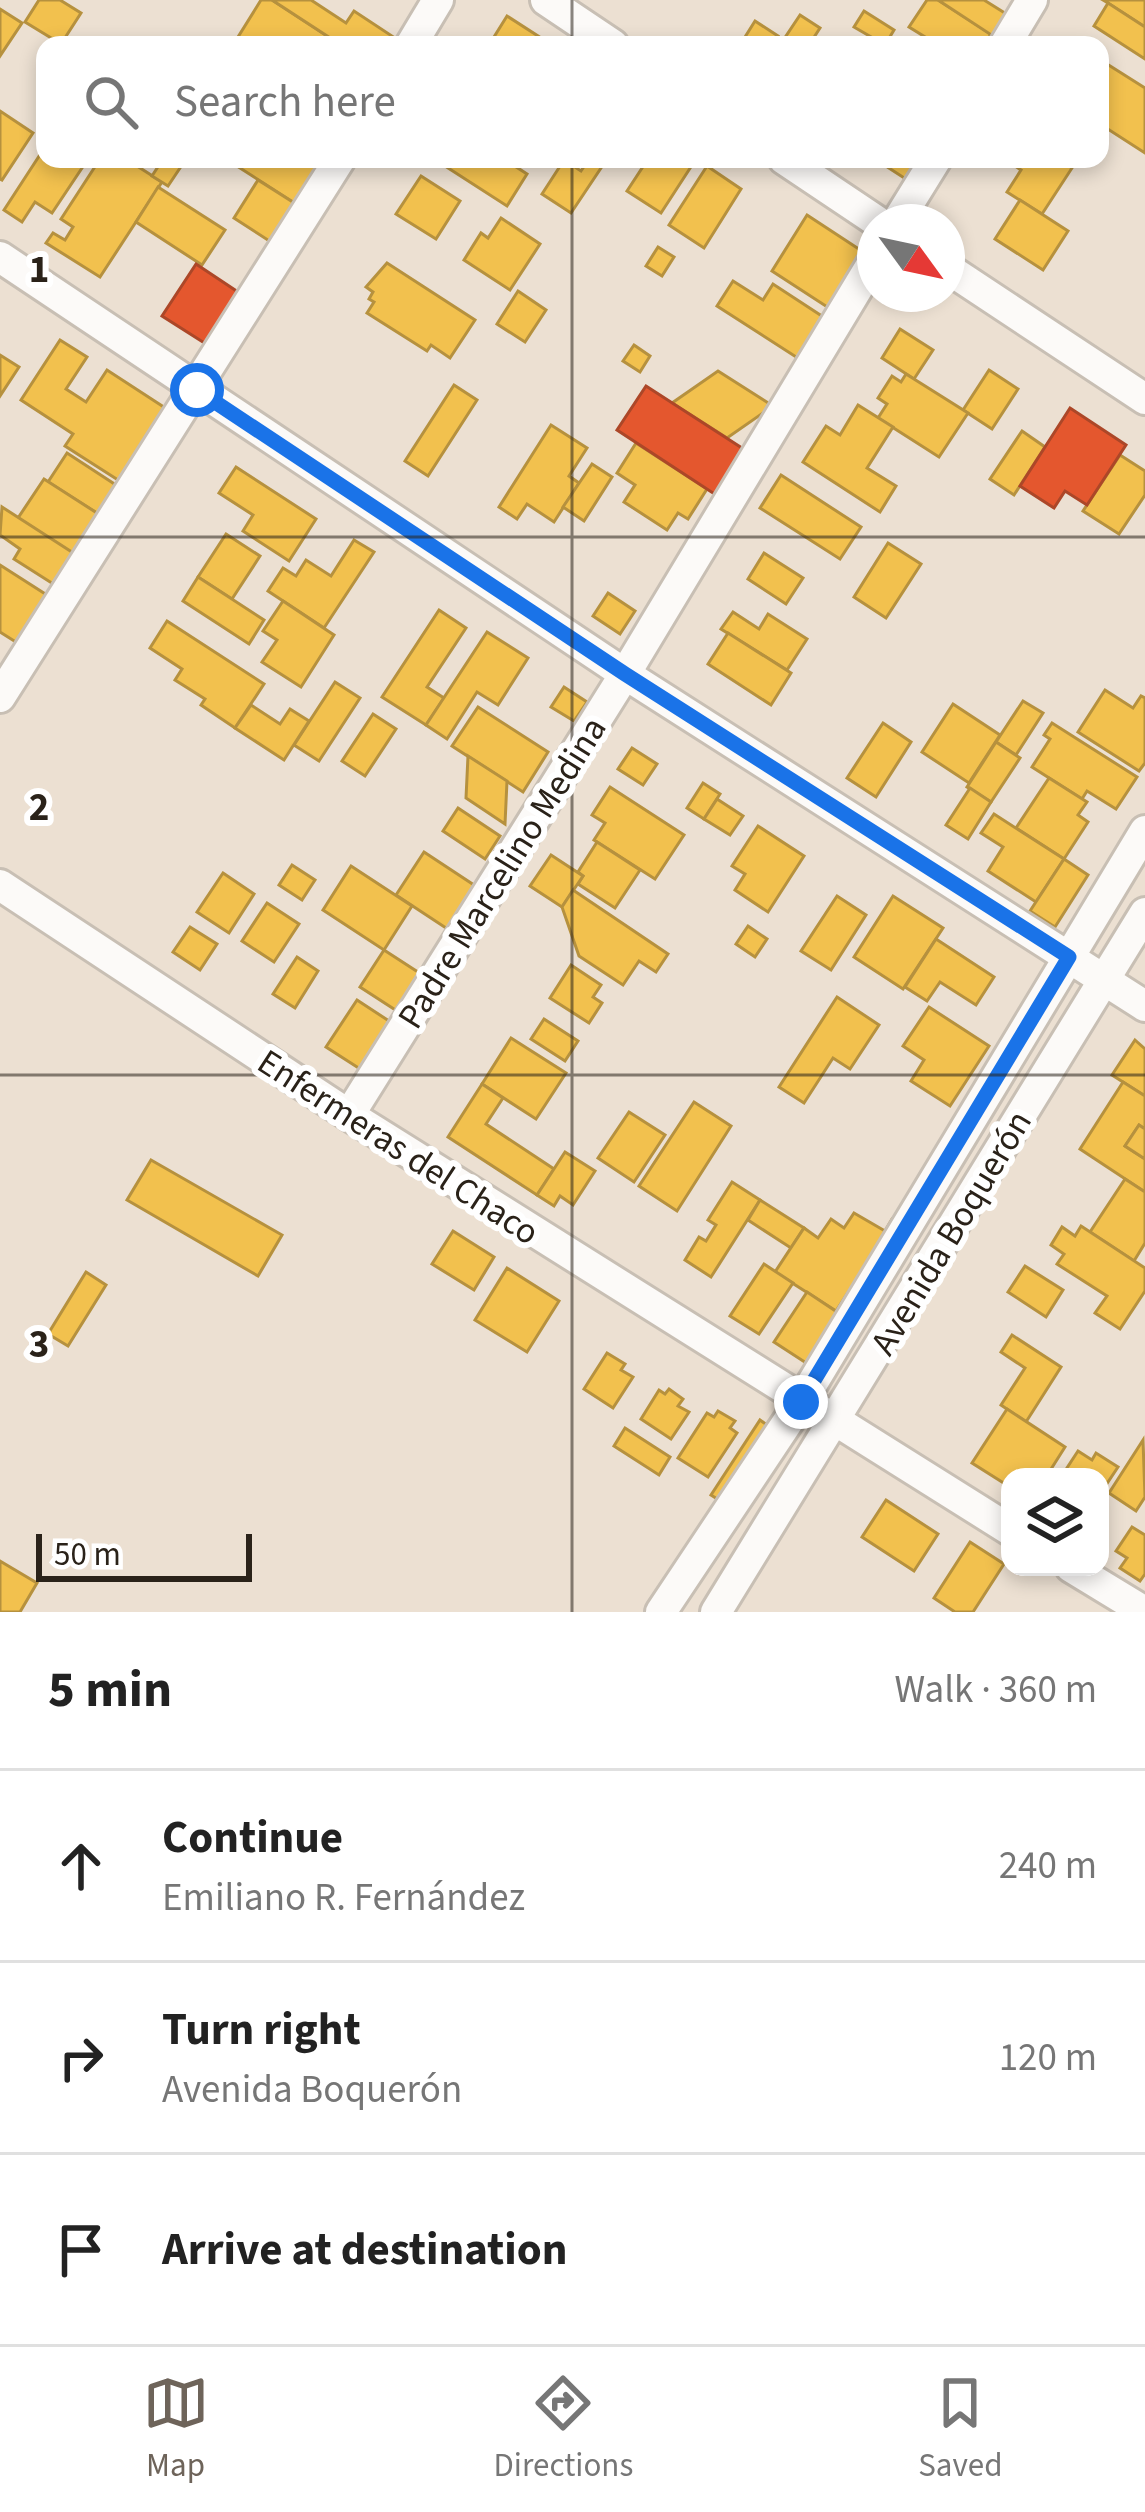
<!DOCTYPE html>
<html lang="en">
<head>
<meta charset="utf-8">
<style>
	body { margin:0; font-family:"Source Sans 3",sans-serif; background:#f2f2f2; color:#222 }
	.controls { position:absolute; right:36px; bottom:36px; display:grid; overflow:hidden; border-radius:24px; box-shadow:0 6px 18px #0003 }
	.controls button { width:108px; height:108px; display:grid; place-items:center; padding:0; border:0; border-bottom:3px solid #e0e0e0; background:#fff; color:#222; font:60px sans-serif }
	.compass { position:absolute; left:857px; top:204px; width:108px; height:108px; border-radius:50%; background:#fff; box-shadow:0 6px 18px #0003; rotate:123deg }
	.scale { position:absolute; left:36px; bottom:30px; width:216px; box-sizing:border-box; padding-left:12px; border:6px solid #2a2219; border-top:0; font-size:33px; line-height:42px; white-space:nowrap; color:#2a2219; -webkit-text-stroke:9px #fff; paint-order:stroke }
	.stop { position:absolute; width:36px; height:36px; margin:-27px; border:9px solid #1a73e8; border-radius:50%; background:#fff }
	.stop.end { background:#1a73e8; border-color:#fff; box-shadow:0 3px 12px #0008 }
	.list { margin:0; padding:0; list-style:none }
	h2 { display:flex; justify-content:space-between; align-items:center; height:156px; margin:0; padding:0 48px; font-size:51px }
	h2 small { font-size:39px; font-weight:400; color:#767676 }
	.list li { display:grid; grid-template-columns:78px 1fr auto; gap:36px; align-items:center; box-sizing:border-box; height:192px; padding:0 48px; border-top:3px solid #e0e0e0 }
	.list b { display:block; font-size:45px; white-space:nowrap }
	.list p { margin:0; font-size:39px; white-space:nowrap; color:#767676 }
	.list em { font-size:39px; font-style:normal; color:#767676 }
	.icon { flex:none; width:66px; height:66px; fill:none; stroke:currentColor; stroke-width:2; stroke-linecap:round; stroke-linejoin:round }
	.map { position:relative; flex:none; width:1145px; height:1612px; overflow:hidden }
	.search { position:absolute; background:#fff; box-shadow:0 6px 18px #0003; left:36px; right:36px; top:36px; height:132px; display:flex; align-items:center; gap:30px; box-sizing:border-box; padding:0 42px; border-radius:24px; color:#767676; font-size:45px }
	.sheet { height:732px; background:#fff }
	nav { display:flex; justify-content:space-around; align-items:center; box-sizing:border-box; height:168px; border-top:3px solid #e0e0e0; background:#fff; font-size:33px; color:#767676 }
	nav a { display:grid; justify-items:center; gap:6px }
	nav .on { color:#6e645a }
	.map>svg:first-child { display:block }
	.homes { fill:#f2c14e; stroke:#b6913e; stroke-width:3 }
	.shops { fill:#e4572e; stroke:#ac4728; stroke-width:3 }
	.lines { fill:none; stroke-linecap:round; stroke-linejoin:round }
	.minor-casing { stroke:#c8bfb4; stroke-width:36 }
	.minor { stroke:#fcfaf8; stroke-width:30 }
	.route { stroke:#1a73e8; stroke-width:15 }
	.grid { fill:none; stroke:#2a2219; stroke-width:3; stroke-opacity:0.55 }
	.labels { text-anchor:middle; stroke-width:12; stroke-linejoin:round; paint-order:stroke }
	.street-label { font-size:36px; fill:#2a2219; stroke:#fff }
	.grid-label { font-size:39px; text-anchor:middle; font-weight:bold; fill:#2a2219; stroke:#fff; stroke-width:12; stroke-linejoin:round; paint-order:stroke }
</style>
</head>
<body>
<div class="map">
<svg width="1145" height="1612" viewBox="0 0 1145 1612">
	<rect width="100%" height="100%" fill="#ece0d2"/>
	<g class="homes">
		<polygon points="39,0 60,0 81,13 61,44 25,22"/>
		<polygon points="261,0 272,0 341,45 233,45"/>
		<polygon points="272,0 311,0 346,23 354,11 398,40 394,45 341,45"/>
		<polygon points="927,0 938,0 991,34 984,45 927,45 930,40 909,27"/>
		<polygon points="938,0 984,0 1016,20 1002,42"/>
		<polygon points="1103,0 1145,0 1145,27 1108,3"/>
		<polygon points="1108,3 1145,27 1145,59 1094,26"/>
		<polygon points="0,9 22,23 0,56"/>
		<polygon points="864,11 894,30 885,45 854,27"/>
		<polygon points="800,15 820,28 809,45 780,45"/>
		<polygon points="507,16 552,45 489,45"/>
		<polygon points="755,21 778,36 772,45 740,45"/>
		<polygon points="1107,64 1145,88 1145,153 1100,124 1100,74"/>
		<polygon points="0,111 33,133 2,180 0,179"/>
		<polygon points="45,147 45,159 88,159 52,213 35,202 22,222 4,210"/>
		<polygon points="100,159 126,159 162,182 100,277 46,243 53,233 65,240 73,227 61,219"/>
		<polygon points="163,159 186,159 168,186 152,176"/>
		<polygon points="226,159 320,159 326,163 299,206"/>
		<polygon points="449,159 504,159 527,174 507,206 445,166"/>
		<polygon points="589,159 607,159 571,213 542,194 564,160 581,171"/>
		<polygon points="648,159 696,159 661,213 627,191"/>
		<polygon points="875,159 932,159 915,185"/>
		<polygon points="1004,159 1059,159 1072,168 1042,214 1007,192 1021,170"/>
		<polygon points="707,166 741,189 704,248 669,225"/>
		<polygon points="421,176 460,201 436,239 396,214"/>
		<polygon points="258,180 299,206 274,244 234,218"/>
		<polygon points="158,187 225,230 202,265 136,222"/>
		<polygon points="1020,200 1068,231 1043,270 995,239"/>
		<polygon points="807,215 871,257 835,312 772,271"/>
		<polygon points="501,218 540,244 510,290 464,260 481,233 488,238"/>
		<polygon points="658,247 674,257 662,276 646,266"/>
		<polygon points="387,263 475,320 450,358 431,345 427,351 367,313 374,302 369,299 373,292 366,287"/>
		<polygon points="733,281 763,300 773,284 834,324 807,364 717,306"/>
		<polygon points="518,291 546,310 525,342 497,324"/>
		<polygon points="900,329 933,350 914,379 882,358"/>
		<polygon points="60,340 87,357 66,389 86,402 107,370 176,415 129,487 65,446 73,434 21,400"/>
		<polygon points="634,345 650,356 640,372 623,361"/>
		<polygon points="0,355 19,367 0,396"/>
		<polygon points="989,370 1018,389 992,429 963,410"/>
		<polygon points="718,371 773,406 727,438 672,403"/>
		<polygon points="906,374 968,413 939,457 878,418 887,404 878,398 892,376 901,382"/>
		<polygon points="454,385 477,400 428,476 405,461"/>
		<polygon points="858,405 893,427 867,468 896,486 880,512 803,462 826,426 840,435"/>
		<polygon points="551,425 587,448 569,476 579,483 554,522 527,504 517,519 499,507"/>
		<polygon points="1022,431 1045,447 1014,495 990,479"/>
		<polygon points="636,443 707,489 688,519 678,513 667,530 624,502 635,485 617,473"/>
		<polygon points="67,453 119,487 100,515 48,482"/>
		<polygon points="1120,455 1145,471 1145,495 1119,534 1083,511"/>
		<polygon points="592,464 612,477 584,521 563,507"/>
		<polygon points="236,467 316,519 289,561 243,531 253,515 219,493"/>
		<polygon points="781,475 861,527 840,559 760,508"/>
		<polygon points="44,479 100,515 75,555 18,518"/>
		<polygon points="2,507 78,556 58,587 14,559 20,549 0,535"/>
		<polygon points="226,534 260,556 232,599 198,577"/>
		<polygon points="354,540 374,552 324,628 268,591 283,568 296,576 306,560 331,576"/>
		<polygon points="888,543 921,564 886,618 854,597"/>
		<polygon points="764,553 803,578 786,604 748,579"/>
		<polygon points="0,565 50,597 19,644 0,632"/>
		<polygon points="198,577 264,620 249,644 183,601"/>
		<polygon points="608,593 635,611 620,634 593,616"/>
		<polygon points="283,601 334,635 301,687 262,662 277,640 263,631"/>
		<polygon points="439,610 466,628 427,687 444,698 426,725 382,697"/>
		<polygon points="733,612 759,629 768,614 807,639 787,670 721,629"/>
		<polygon points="167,621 264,684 235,728 201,705 205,699 175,680 182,669 150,648"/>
		<polygon points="487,632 528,658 498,705 477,692 447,739 426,725"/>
		<polygon points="728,633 791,673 771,705 708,664"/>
		<polygon points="335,682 360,698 319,761 294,745"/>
		<polygon points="564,687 587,702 574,721 551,707"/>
		<polygon points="1105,690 1133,708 1141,696 1145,698 1145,763 1139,771 1078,732"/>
		<polygon points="1023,701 1043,713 1016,755 996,742"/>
		<polygon points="953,704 1000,735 969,783 922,752"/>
		<polygon points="251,705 280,724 290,709 309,721 284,760 235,728"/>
		<polygon points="478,707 548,752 523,792 452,746"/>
		<polygon points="373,714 396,729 365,776 342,761"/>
		<polygon points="883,723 911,742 876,797 847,778"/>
		<polygon points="1052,723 1137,777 1116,809 1087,791 1082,799 1032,767 1050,739 1044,735"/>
		<polygon points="996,742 1020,758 991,802 967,787"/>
		<polygon points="632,748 657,764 643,785 618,769"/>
		<polygon points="468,756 507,781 505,824 466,798"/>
		<polygon points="1049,778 1087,802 1078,815 1088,822 1064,859 1016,828"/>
		<polygon points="703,783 720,794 704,819 687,808"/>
		<polygon points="610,787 684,835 655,879 594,840 605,823 592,815"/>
		<polygon points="970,788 991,802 968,839 946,825"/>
		<polygon points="717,799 743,816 730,835 704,819"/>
		<polygon points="458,808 500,836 485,859 443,831"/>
		<polygon points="994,814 1064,859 1036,902 988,871 1003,847 981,833"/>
		<polygon points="758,826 804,856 768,912 735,890 745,874 732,866"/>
		<polygon points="597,842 640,870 615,908 578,884 583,876 578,872"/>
		<polygon points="424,852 477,887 449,930 396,895"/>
		<polygon points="551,855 583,876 562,907 530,886"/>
		<polygon points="1064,859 1088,875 1055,927 1030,911"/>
		<polygon points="292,865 315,880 302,900 279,885"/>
		<polygon points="351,866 412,906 384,950 323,910"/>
		<polygon points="223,873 254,894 229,933 197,912"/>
		<polygon points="573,890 668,954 656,972 639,961 623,985 579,956 562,907"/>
		<polygon points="837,896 866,915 831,970 801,951"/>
		<polygon points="893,896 943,928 903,989 854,957"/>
		<polygon points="267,903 299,924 274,962 242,941"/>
		<polygon points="748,926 767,939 755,957 736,944"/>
		<polygon points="190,927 217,944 200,970 173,952"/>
		<polygon points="936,939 994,977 976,1005 940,982 927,1001 905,987"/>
		<polygon points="384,950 441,987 417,1024 360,987"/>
		<polygon points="297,957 318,971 295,1008 273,994"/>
		<polygon points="571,965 601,985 593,997 602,1003 589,1023 550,998"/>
		<polygon points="837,997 879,1025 850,1069 833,1058 804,1103 779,1087"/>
		<polygon points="357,1000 415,1038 385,1085 326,1047"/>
		<polygon points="929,1007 989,1046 950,1106 911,1081 924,1060 903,1046"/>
		<polygon points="544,1019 578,1041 565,1061 531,1039"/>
		<polygon points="511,1038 566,1073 536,1119 482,1084"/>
		<polygon points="1135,1040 1145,1049 1145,1096 1112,1075"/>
		<polygon points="1123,1082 1145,1096 1145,1129 1139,1125 1125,1146 1145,1159 1145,1192 1080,1149"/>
		<polygon points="482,1084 503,1098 486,1124 554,1169 537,1195 448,1137"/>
		<polygon points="694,1102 731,1126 677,1211 639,1186"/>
		<polygon points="629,1112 665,1135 634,1182 598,1158"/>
		<polygon points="1139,1125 1145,1129 1145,1159 1125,1146"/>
		<polygon points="565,1152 595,1171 573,1205 560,1196 554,1206 537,1195"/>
		<polygon points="151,1160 282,1235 258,1276 127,1200"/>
		<polygon points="1125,1179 1145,1192 1145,1243 1134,1261 1090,1232"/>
		<polygon points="732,1182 760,1200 711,1277 685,1260 699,1237 706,1241 716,1225 708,1220"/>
		<polygon points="760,1200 804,1228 791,1248 748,1220"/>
		<polygon points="854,1213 885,1231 892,1219 915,1234 870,1304 849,1291 836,1311 775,1272 804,1228 818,1238 831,1219 844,1228"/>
		<polygon points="1081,1226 1145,1268 1145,1291 1120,1329 1095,1313 1107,1296 1057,1264 1064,1254 1051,1245 1062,1227 1075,1236"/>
		<polygon points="453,1231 494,1257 474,1290 432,1264"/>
		<polygon points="764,1264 793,1283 759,1334 730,1316"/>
		<polygon points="1025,1266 1063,1290 1046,1317 1008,1292"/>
		<polygon points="507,1268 559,1301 527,1352 475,1320"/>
		<polygon points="86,1272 106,1285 68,1346 48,1334"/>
		<polygon points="807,1292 852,1322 820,1372 774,1342"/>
		<polygon points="1012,1335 1061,1367 1026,1422 1001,1405 1025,1368 1001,1352"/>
		<polygon points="607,1353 625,1364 621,1370 633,1377 613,1408 584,1389"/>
		<polygon points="669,1389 683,1399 678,1406 689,1412 671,1439 641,1419 659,1390 665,1394"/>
		<polygon points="1007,1409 1065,1447 1046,1477 1010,1477 1010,1487 972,1463"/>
		<polygon points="718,1411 735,1421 730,1428 737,1433 708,1477 678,1458 707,1413 714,1417"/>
		<polygon points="760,1420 778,1433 730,1507 711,1495"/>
		<polygon points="625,1428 670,1457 659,1475 614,1446"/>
		<polygon points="1143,1440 1145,1497 1136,1511 1109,1493"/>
		<polygon points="1078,1451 1092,1460 1096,1453 1118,1467 1100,1494 1100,1477 1061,1477"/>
		<polygon points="886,1500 938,1534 914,1571 862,1537"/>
		<polygon points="1132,1527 1145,1535 1145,1574 1140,1581 1120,1568 1127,1558 1116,1551"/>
		<polygon points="970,1542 1004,1564 973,1612 955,1612 934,1598"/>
		<polygon points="0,1561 37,1583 20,1612 0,1612"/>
	</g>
	<g class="shops">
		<polygon points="196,264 250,300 217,351 162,316"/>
		<polygon points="646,386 745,450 716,495 617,430"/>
		<polygon points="1070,408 1126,445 1087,505 1065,491 1054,508 1020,486"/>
	</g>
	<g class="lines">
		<g class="minor-casing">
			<g id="minor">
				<polyline points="546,0 613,45"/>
				<polyline points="411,45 438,0"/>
				<polyline points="1005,45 1032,0"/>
				<polyline points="784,159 878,222"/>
				<polyline points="897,222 936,159"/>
				<polyline points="0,257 625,674 1145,1006"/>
				<polyline points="947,268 1145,399"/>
				<polyline points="0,697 340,159"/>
				<polyline points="0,885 349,1115 1010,1530"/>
				<polyline points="349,1115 625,674 875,259"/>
				<polyline points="1071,1567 1145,1612"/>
				<polyline points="661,1612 801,1402 1145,831"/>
				<polyline points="716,1612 1145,913"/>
			</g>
		</g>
		<use href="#minor" class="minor"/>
	</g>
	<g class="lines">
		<polyline class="route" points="197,390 625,674 1069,957 801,1402"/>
	</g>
	<path class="grid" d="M 572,0 L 572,45M 572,159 L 572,1612M 0,537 L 1145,537M 0,1075 L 1145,1075"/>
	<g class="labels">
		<g class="street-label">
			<text transform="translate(501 872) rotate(-58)" y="13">Padre Marcelino Medina</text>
			<text transform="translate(399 1146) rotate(33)" y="13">Enfermeras del Chaco</text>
			<text transform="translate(950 1232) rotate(-59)" y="13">Avenida Boquerón</text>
		</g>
	</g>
	<g class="grid-label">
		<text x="39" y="282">1</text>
		<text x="39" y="820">2</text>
		<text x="39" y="1357">3</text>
	</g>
</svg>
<div class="controls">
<button><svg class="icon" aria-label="layers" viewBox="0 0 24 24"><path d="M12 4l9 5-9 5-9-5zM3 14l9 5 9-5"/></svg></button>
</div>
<svg class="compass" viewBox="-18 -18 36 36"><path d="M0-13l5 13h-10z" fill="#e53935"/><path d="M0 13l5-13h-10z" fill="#767676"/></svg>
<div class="scale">50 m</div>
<div class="stop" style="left:197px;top:390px"></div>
<div class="stop end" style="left:801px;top:1402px"></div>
<div class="search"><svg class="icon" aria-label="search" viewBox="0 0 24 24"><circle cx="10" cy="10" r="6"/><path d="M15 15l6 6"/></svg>Search here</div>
</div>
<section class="sheet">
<h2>5 min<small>Walk · 360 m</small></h2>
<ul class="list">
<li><svg class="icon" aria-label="ahead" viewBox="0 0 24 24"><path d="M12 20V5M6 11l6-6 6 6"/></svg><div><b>Continue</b><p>Emiliano R. Fernández</p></div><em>240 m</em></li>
<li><svg class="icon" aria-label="right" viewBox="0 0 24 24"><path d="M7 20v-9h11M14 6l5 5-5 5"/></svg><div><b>Turn right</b><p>Avenida Boquerón</p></div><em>120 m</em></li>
<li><svg class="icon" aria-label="arrive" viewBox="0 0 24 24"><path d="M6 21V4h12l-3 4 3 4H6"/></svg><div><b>Arrive at destination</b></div></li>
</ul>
</section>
<nav>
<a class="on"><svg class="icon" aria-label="map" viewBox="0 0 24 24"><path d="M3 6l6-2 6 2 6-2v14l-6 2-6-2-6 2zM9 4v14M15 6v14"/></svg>Map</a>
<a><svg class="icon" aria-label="directions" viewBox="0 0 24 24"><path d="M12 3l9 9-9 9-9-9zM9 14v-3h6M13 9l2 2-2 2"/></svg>Directions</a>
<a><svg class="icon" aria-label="saved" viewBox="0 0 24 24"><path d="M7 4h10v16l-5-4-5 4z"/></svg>Saved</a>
</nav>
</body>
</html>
